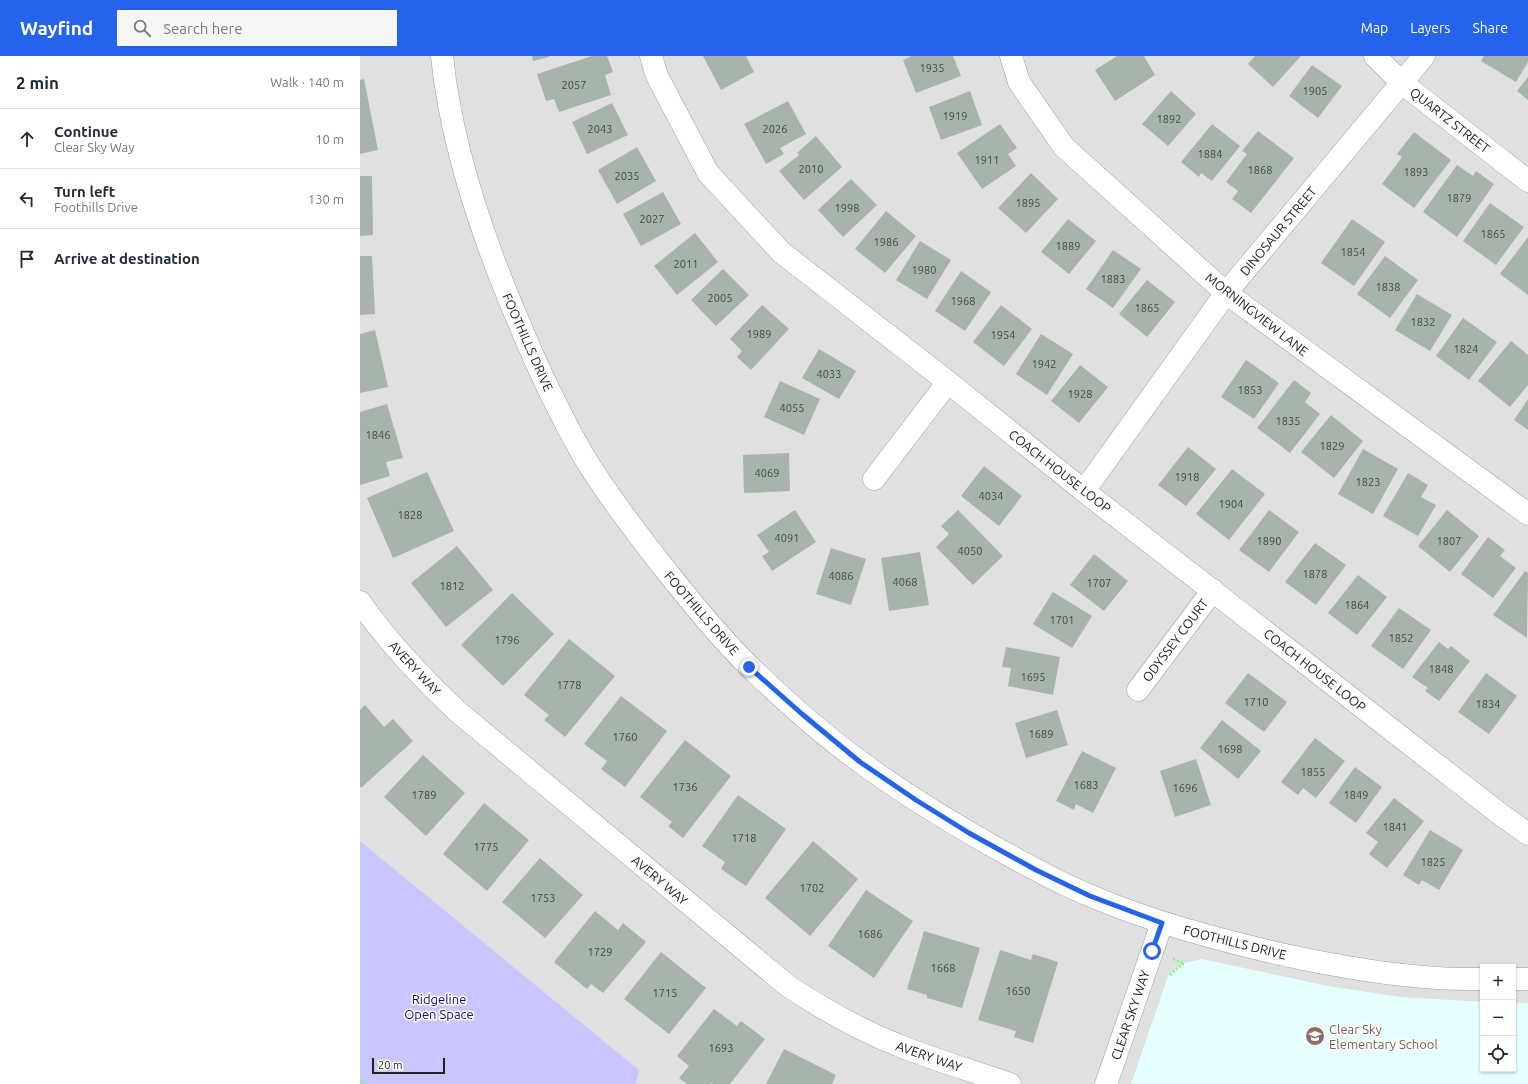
<!DOCTYPE html>
<html lang="en">
<head>
<meta charset="utf-8">
<style>
	body { margin:0; font-family:Ubuntu,sans-serif; background:#f6f6f7; color:#1f2937 }
	.controls { position:absolute; right:12px; bottom:12px; display:grid; overflow:hidden; border-radius:0px; box-shadow:0 1px 3px #0004 }
	.controls button { width:36px; height:36px; display:grid; place-items:center; padding:0; border:0; border-bottom:1px solid #e0e1e3; background:#fff; color:#1f2937; font:20px sans-serif }
	.scale { position:absolute; left:12px; bottom:10px; width:73px; box-sizing:border-box; padding-left:4px; border:2px solid #222; border-top:0; font-size:11px; line-height:14px; white-space:nowrap; color:#222; -webkit-text-stroke:3px #fff; paint-order:stroke }
	.stop { position:absolute; width:12px; height:12px; margin:-9px; border:3px solid #2563eb; border-radius:50%; background:#fff }
	.stop.end { background:#2563eb; border-color:#fff; box-shadow:0 1px 4px #0008 }
	.list { margin:0; padding:0; list-style:none }
	h2 { display:flex; justify-content:space-between; align-items:center; height:52px; margin:0; padding:0 16px; font-size:17px }
	h2 small { font-size:13px; font-weight:400; color:#747a83 }
	.list li { display:grid; grid-template-columns:26px 1fr auto; gap:12px; align-items:center; box-sizing:border-box; height:60px; padding:0 16px; border-top:1px solid #e0e1e3 }
	.list b { display:block; font-size:15px; white-space:nowrap }
	.list p { margin:0; font-size:13px; white-space:nowrap; color:#747a83 }
	.list em { font-size:13px; font-style:normal; color:#747a83 }
	.icon { flex:none; width:22px; height:22px; fill:none; stroke:currentColor; stroke-width:2; stroke-linecap:round; stroke-linejoin:round }
	.map { position:relative; flex:none; width:1168px; height:1028px; overflow:hidden }
	header { display:flex; align-items:center; gap:24px; box-sizing:border-box; height:56px; padding:0 20px; background:#2563eb; color:#fff }
	header strong { font-size:19px }
	nav { display:flex; gap:22px; margin-inline-start:auto; font-size:14px }
	.search { width:280px; height:36px; background:#f6f6f7; display:flex; align-items:center; gap:10px; box-sizing:border-box; padding:0 14px; border-radius:0px; color:#747a83; font-size:15px }
	main { display:flex }
	aside { flex:1; background:#fff }
	.map>svg:first-child { display:block }
	.residential { fill:#dfe0df; fill-rule:evenodd }
	.education { fill:#e4fffe }
	.park { fill:#c8c6fc }
	.building { fill:#a7b4ac }
	.lines { fill:none; stroke-linecap:round; stroke-linejoin:round }
	.minor-casing { stroke:#9f9f9f; stroke-width:23 }
	.path { stroke:#6dfe76; stroke-width:2.5; stroke-dasharray:2 2; stroke-linecap:butt }
	.minor { stroke:#fff; stroke-width:22 }
	.route { stroke:#2563eb; stroke-width:5 }
	.labels { text-anchor:middle; stroke-width:3; stroke-linejoin:round; paint-order:stroke }
	.number-label { font-size:11px; fill:#434644 }
	.street-label { font-size:13px; fill:#222; stroke:#fff }
	.park-label { font-size:13px; fill:#0d0887; stroke:#fff }
	.education-label { font-size:13px; fill:#785e54; stroke:#fff; text-anchor:start }
</style>
</head>
<body>
<header>
<strong>Wayfind</strong>
<div class="search"><svg class="icon" aria-label="search" viewBox="0 0 24 24"><circle cx="10" cy="10" r="6"/><path d="M15 15l6 6"/></svg>Search here</div>
<nav><a>Map</a><a>Layers</a><a>Share</a></nav>
</header>
<main>
<aside>
<h2>2 min<small>Walk · 140 m</small></h2>
<ul class="list">
<li><svg class="icon" aria-label="ahead" viewBox="0 0 24 24"><path d="M12 20V5M6 11l6-6 6 6"/></svg><div><b>Continue</b><p>Clear Sky Way</p></div><em>10 m</em></li>
<li><svg class="icon" aria-label="left" viewBox="0 0 24 24"><path d="M17 20v-9H6M10 6l-5 5 5 5"/></svg><div><b>Turn left</b><p>Foothills Drive</p></div><em>130 m</em></li>
<li><svg class="icon" aria-label="arrive" viewBox="0 0 24 24"><path d="M6 21V4h12l-3 4 3 4H6"/></svg><div><b>Arrive at destination</b></div></li>
</ul>
</aside>
<div class="map">
<svg width="1168" height="1028" viewBox="0 0 1168 1028">
	<rect width="100%" height="100%" fill="#e8f2ee"/>
	<path class="residential" d="M 0,0 L 1168,0 L 1168,1028 L 276,1028 L 279,1014 L 0,785 ZM 1123,911 L 1153,911 L 1153,1013 L 1123,1013 Z"/>
	<polygon class="education" points="842,903 968,930 1041,941 1123,946 1123,1013 1153,1013 1153,947 1168,947 1168,1028 771,1028 808,920 824,907"/>
	<polygon class="park" points="0,785 279,1014 276,1028 0,1028"/>
	<g class="building">
		<polygon points="172,0 189,0 189,1 173,5"/>
		<polygon points="232,0 247,0 253,16 245,19 251,39 199,56 194,43 186,45 177,18"/>
		<polygon points="343,0 386,0 394,16 361,34"/>
		<polygon points="552,0 593,0 601,20 556,37 543,4"/>
		<polygon points="757,0 784,0 795,19 755,45 735,14"/>
		<polygon points="895,0 941,0 913,31 888,8"/>
		<polygon points="1124,0 1168,0 1168,6 1156,26 1121,5"/>
		<polygon points="952,9 982,30 958,62 929,40"/>
		<polygon points="1168,21 1168,44 1157,35"/>
		<polygon points="4,23 18,94 0,98 0,24"/>
		<polygon points="610,35 622,69 581,84 569,51"/>
		<polygon points="811,35 836,58 808,90 782,68"/>
		<polygon points="428,45 446,78 420,92 424,98 406,108 384,68"/>
		<polygon points="252,47 268,79 227,98 212,66"/>
		<polygon points="640,68 657,92 648,98 656,110 622,133 597,97"/>
		<polygon points="852,68 880,90 852,125 841,117 839,121 821,106"/>
		<polygon points="898,75 934,102 891,157 872,143 878,135 866,126 887,98 882,95"/>
		<polygon points="1054,76 1091,104 1054,152 1022,128 1042,101 1037,98"/>
		<polygon points="456,80 482,111 444,144 419,115 439,99 437,97"/>
		<polygon points="277,91 296,125 257,148 238,114"/>
		<polygon points="1097,109 1113,120 1116,115 1134,128 1097,181 1063,156"/>
		<polygon points="671,117 698,143 666,177 638,152"/>
		<polygon points="0,120 12,120 13,179 0,180"/>
		<polygon points="491,123 517,149 483,181 458,154"/>
		<polygon points="303,136 321,168 281,190 263,158"/>
		<polygon points="1130,147 1164,171 1136,209 1103,185"/>
		<polygon points="526,155 556,180 525,217 495,193"/>
		<polygon points="708,163 736,185 709,218 681,196"/>
		<polygon points="992,163 1025,186 994,230 961,207"/>
		<polygon points="335,177 358,206 317,239 294,210"/>
		<polygon points="1168,181 1168,239 1140,218"/>
		<polygon points="560,185 591,204 567,243 536,224"/>
		<polygon points="753,194 781,213 753,252 726,233"/>
		<polygon points="0,200 12,200 15,258 0,259"/>
		<polygon points="1025,200 1058,224 1030,262 997,238"/>
		<polygon points="363,213 389,239 356,270 331,244"/>
		<polygon points="601,215 631,236 605,275 575,255"/>
		<polygon points="787,224 815,246 787,281 759,258"/>
		<polygon points="1057,238 1092,259 1070,295 1035,274"/>
		<polygon points="402,249 429,273 391,314 377,301 382,295 370,283"/>
		<polygon points="641,249 672,273 644,310 613,286"/>
		<polygon points="1103,262 1137,286 1109,324 1076,300"/>
		<polygon points="15,274 28,331 0,337 0,278"/>
		<polygon points="681,278 713,298 687,339 656,318"/>
		<polygon points="1151,285 1168,299 1168,329 1150,351 1118,325"/>
		<polygon points="459,293 496,315 479,343 442,322"/>
		<polygon points="886,304 919,327 894,363 861,341"/>
		<polygon points="720,309 748,331 719,367 691,345"/>
		<polygon points="934,324 951,337 945,346 960,358 930,397 897,372"/>
		<polygon points="420,325 460,343 444,379 404,361"/>
		<polygon points="1168,343 1168,374 1154,364"/>
		<polygon points="27,348 43,402 26,406 30,420 0,429 0,356"/>
		<polygon points="971,359 1003,385 974,422 941,396"/>
		<polygon points="828,391 856,413 826,450 798,429"/>
		<polygon points="1003,393 1038,413 1013,458 978,438"/>
		<polygon points="429,397 430,435 384,437 383,399"/>
		<polygon points="624,410 662,440 639,470 601,440"/>
		<polygon points="872,413 905,438 869,484 836,458"/>
		<polygon points="67,416 94,475 33,502 7,442"/>
		<polygon points="1048,417 1068,429 1061,441 1076,449 1058,480 1023,460"/>
		<polygon points="435,454 456,486 412,515 402,500 409,496 397,479"/>
		<polygon points="598,454 643,500 613,529 576,491 589,478 581,470"/>
		<polygon points="909,454 939,476 909,516 879,494"/>
		<polygon points="1087,454 1119,480 1090,516 1058,490"/>
		<polygon points="1128,481 1145,494 1140,500 1156,512 1133,542 1101,518"/>
		<polygon points="955,487 986,509 956,549 925,526"/>
		<polygon points="97,490 133,534 86,571 51,527"/>
		<polygon points="471,492 506,503 491,549 456,538"/>
		<polygon points="560,496 569,549 529,555 521,502"/>
		<polygon points="734,498 768,525 744,555 710,529"/>
		<polygon points="1165,515 1168,517 1167,582 1133,559"/>
		<polygon points="998,519 1027,541 997,579 968,557"/>
		<polygon points="693,536 732,560 712,592 673,568"/>
		<polygon points="152,537 194,578 143,630 101,589"/>
		<polygon points="1039,552 1071,574 1043,613 1011,590"/>
		<polygon points="209,583 255,620 205,681 184,664 189,659 164,639"/>
		<polygon points="1079,586 1088,593 1091,590 1110,605 1079,645 1065,635 1068,632 1052,621"/>
		<polygon points="646,591 700,601 693,639 648,630 651,612 642,611"/>
		<polygon points="888,617 927,646 904,676 865,647"/>
		<polygon points="1126,617 1157,640 1129,678 1098,656"/>
		<polygon points="261,640 307,675 265,731 241,713 247,705 224,688"/>
		<polygon points="5,649 24,671 33,663 53,685 1,732 0,730 0,654"/>
		<polygon points="697,654 708,689 666,702 655,667"/>
		<polygon points="862,664 901,695 878,723 840,692"/>
		<polygon points="955,682 985,705 956,742 943,732 938,739 921,726"/>
		<polygon points="325,684 371,720 323,782 308,770 312,766 280,741"/>
		<polygon points="722,695 756,712 733,757 716,748 714,754 696,745"/>
		<polygon points="63,699 105,737 66,780 24,741"/>
		<polygon points="836,703 851,749 815,761 800,715"/>
		<polygon points="995,711 1022,731 996,767 969,747"/>
		<polygon points="378,739 426,773 386,830 361,813 365,806 342,790"/>
		<polygon points="1034,742 1064,765 1027,812 1009,798 1018,786 1006,777"/>
		<polygon points="124,747 169,784 127,835 83,798"/>
		<polygon points="1070,774 1103,794 1079,834 1062,824 1059,829 1043,819"/>
		<polygon points="453,785 498,823 450,880 405,842"/>
		<polygon points="180,802 223,839 185,882 142,846"/>
		<polygon points="506,834 553,865 514,922 468,890"/>
		<polygon points="235,855 258,874 263,867 286,886 243,937 231,928 227,933 194,906"/>
		<polygon points="564,875 620,892 602,952 567,942 567,939 547,933"/>
		<polygon points="640,894 671,904 673,898 698,906 673,987 654,981 656,975 618,964"/>
		<polygon points="301,896 346,932 309,978 264,943"/>
		<polygon points="354,953 377,970 381,965 405,983 370,1028 353,1028 351,1027 350,1028 327,1028 319,1022 329,1010 317,1000"/>
		<polygon points="424,993 476,1019 472,1028 406,1028"/>
	</g>
	<g class="lines">
		<g class="minor-casing">
			<g id="minor">
				<path d="M 82,0 C 91,89 122,180 157,262 C 176,308 198,355 223,399 C 249,442 280,482 312,522 C 337,553 363,585 392,613 C 426,646 463,679 502,707 C 544,738 590,766 636,792 C 667,809 698,827 731,840 C 792,866 856,883 920,898 C 971,909 1025,919 1077,922 C 1093,923 1108,923 1123,923"/>
				<polyline points="291,0 297,20 348,117 421,196 588,326 724,435 1140,758 1168,778"/>
				<polyline points="651,0 659,26 704,91 866,237 1168,458"/>
				<polyline points="1015,0 1042,27 1168,125"/>
				<polyline points="514,423 588,326"/>
				<polyline points="724,435 866,237 1064,0"/>
				<path d="M 0,546 C 28,586 62,622 97,655 L 428,930 C 463,953 499,974 538,989 C 574,1004 613,1015 650,1028"/>
				<polyline points="778,634 853,534"/>
				<polyline points="1153,923 1168,923"/>
				<polyline points="746,1028 802,867"/>
			</g>
		</g>
		<g class="path">
			<polyline points="810,919 824,907 813,903"/>
			<polyline points="0,1025 5,1028"/>
		</g>
		<use href="#minor" class="minor"/>
	</g>
	<g class="lines">
		<polyline class="route" points="389,611 442,658 500,706 556,744 609,777 676,814 730,840 802,867 792,895"/>
	</g>
	<defs>
		<g id="school-disc" transform="scale(1)"><circle r="9.5" fill="#8d6e63" stroke="#fff"/><path d="M0-5L7-2L0 1L-7-2ZM-4 1L0 2.5L4 1V4Q0 6-4 4Z" fill="#fff"/></g>
	</defs>
	<g fill-rule="evenodd">
		<use href="#school-disc" x="955" y="980"/>
	</g>
	<g class="labels">
		<g class="number-label">
			<text x="572" y="16">1935</text>
			<text x="214" y="33">2057</text>
			<text x="955" y="39">1905</text>
			<text x="595" y="64">1919</text>
			<text x="809" y="67">1892</text>
			<text x="240" y="77">2043</text>
			<text x="415" y="77">2026</text>
			<text x="850" y="102">1884</text>
			<text x="627" y="108">1911</text>
			<text x="451" y="117">2010</text>
			<text x="900" y="118">1868</text>
			<text x="1056" y="120">1893</text>
			<text x="267" y="124">2035</text>
			<text x="1099" y="146">1879</text>
			<text x="668" y="151">1895</text>
			<text x="487" y="156">1998</text>
			<text x="292" y="167">2027</text>
			<text x="1133" y="182">1865</text>
			<text x="526" y="190">1986</text>
			<text x="708" y="194">1889</text>
			<text x="993" y="200">1854</text>
			<text x="326" y="212">2011</text>
			<text x="564" y="218">1980</text>
			<text x="753" y="227">1883</text>
			<text x="1028" y="235">1838</text>
			<text x="360" y="246">2005</text>
			<text x="603" y="249">1968</text>
			<text x="787" y="256">1865</text>
			<text x="1063" y="270">1832</text>
			<text x="399" y="282">1989</text>
			<text x="643" y="283">1954</text>
			<text x="1106" y="297">1824</text>
			<text x="684" y="312">1942</text>
			<text x="469" y="322">4033</text>
			<text x="890" y="338">1853</text>
			<text x="720" y="342">1928</text>
			<text x="432" y="356">4055</text>
			<text x="928" y="369">1835</text>
			<text x="18" y="383">1846</text>
			<text x="972" y="394">1829</text>
			<text x="407" y="421">4069</text>
			<text x="827" y="425">1918</text>
			<text x="1008" y="430">1823</text>
			<text x="631" y="444">4034</text>
			<text x="871" y="452">1904</text>
			<text x="50" y="463">1828</text>
			<text x="427" y="486">4091</text>
			<text x="909" y="489">1890</text>
			<text x="1089" y="489">1807</text>
			<text x="610" y="499">4050</text>
			<text x="955" y="522">1878</text>
			<text x="481" y="524">4086</text>
			<text x="545" y="530">4068</text>
			<text x="739" y="531">1707</text>
			<text x="92" y="534">1812</text>
			<text x="997" y="553">1864</text>
			<text x="702" y="568">1701</text>
			<text x="1041" y="586">1852</text>
			<text x="147" y="588">1796</text>
			<text x="1081" y="617">1848</text>
			<text x="673" y="625">1695</text>
			<text x="209" y="633">1778</text>
			<text x="896" y="650">1710</text>
			<text x="1128" y="652">1834</text>
			<text x="681" y="682">1689</text>
			<text x="265" y="685">1760</text>
			<text x="870" y="697">1698</text>
			<text x="953" y="720">1855</text>
			<text x="726" y="733">1683</text>
			<text x="325" y="735">1736</text>
			<text x="825" y="736">1696</text>
			<text x="64" y="743">1789</text>
			<text x="996" y="743">1849</text>
			<text x="1035" y="775">1841</text>
			<text x="384" y="786">1718</text>
			<text x="126" y="795">1775</text>
			<text x="1073" y="810">1825</text>
			<text x="452" y="836">1702</text>
			<text x="183" y="846">1753</text>
			<text x="510" y="882">1686</text>
			<text x="240" y="900">1729</text>
			<text x="583" y="916">1668</text>
			<text x="658" y="939">1650</text>
			<text x="305" y="941">1715</text>
			<text x="361" y="996">1693</text>
		</g>
		<g class="street-label">
			<text transform="translate(1090 64) rotate(38)" y="5">QUARTZ STREET</text>
			<text transform="translate(918 175) rotate(-50)" y="5">DINOSAUR STREET</text>
			<text transform="translate(897 258) rotate(38)" y="5">MORNINGVIEW LANE</text>
			<text transform="translate(168 286) rotate(66)" y="5">FOOTHILLS DRIVE</text>
			<text transform="translate(700 415) rotate(38)" y="5">COACH HOUSE LOOP</text>
			<text transform="translate(342 557) rotate(49)" y="5">FOOTHILLS DRIVE</text>
			<text transform="translate(815 584) rotate(-53)" y="5">ODYSSEY COURT</text>
			<text transform="translate(55 612) rotate(47)" y="5">AVERY WAY</text>
			<text transform="translate(955 614) rotate(38)" y="5">COACH HOUSE LOOP</text>
			<text transform="translate(300 824) rotate(40)" y="5">AVERY WAY</text>
			<text transform="translate(875 886) rotate(14)" y="5">FOOTHILLS DRIVE</text>
			<text transform="translate(770 959) rotate(-71)" y="5">CLEAR SKY WAY</text>
			<text transform="translate(569 1000) rotate(19)" y="5">AVERY WAY</text>
		</g>
		<g class="park-label">
			<text x="79" y="948">Ridgeline<tspan x="79" dy="15">Open Space</tspan></text>
		</g>
		<g class="education-label">
			<text x="969" y="978">Clear Sky<tspan x="969" dy="15">Elementary School</tspan></text>
		</g>
	</g>
</svg>
<div class="controls">
<button>+</button>
<button>−</button>
<button><svg class="icon" aria-label="locate" viewBox="0 0 24 24"><circle cx="12" cy="12" r="6"/><path d="M12 2v4M12 18v4M2 12h4M18 12h4"/></svg></button>
</div>
<div class="scale">20 m</div>
<div class="stop" style="left:792px;top:895px"></div>
<div class="stop end" style="left:389px;top:611px"></div>
</div>
</main>
</body>
</html>
